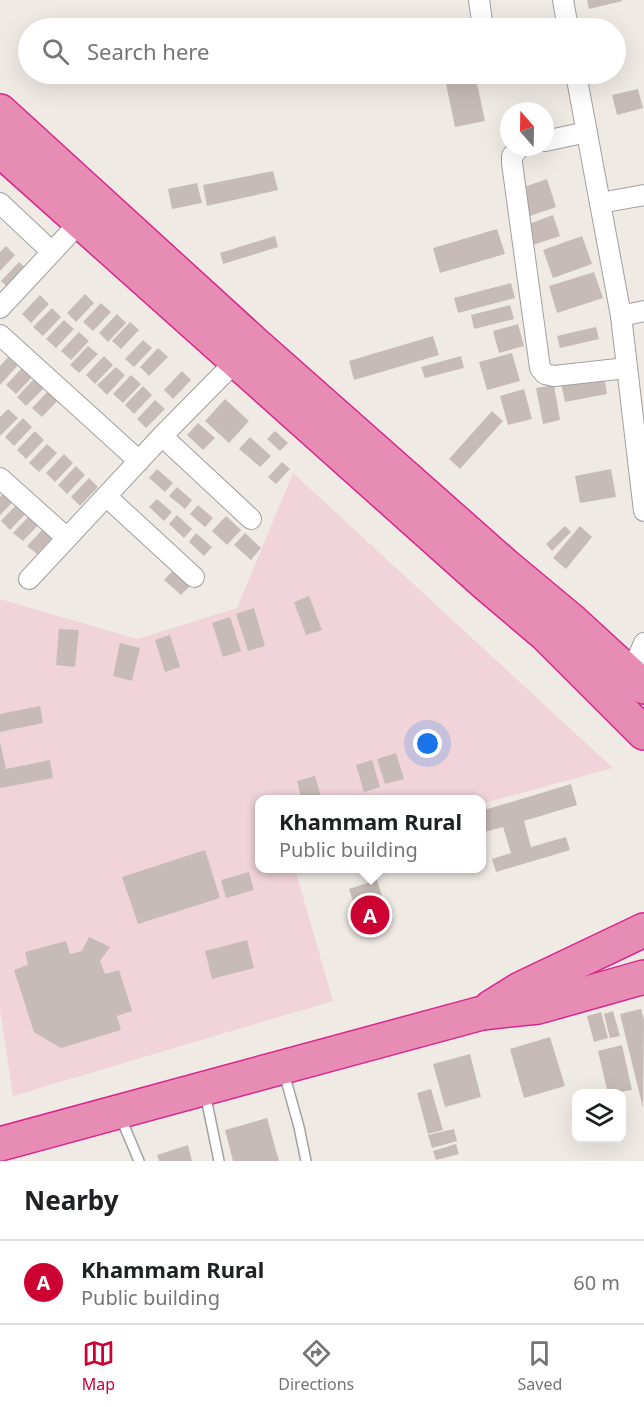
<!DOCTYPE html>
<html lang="en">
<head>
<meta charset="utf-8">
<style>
	body { margin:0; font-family:"Noto Sans",sans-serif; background:#f6f6f6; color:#202124 }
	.controls { position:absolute; right:18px; bottom:18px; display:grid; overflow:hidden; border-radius:12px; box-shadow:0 6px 24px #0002 }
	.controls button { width:54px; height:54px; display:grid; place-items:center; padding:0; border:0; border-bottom:2px solid #e0e0e0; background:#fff; color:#202124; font:30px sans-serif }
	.compass { position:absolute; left:500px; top:102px; width:54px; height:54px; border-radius:50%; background:#fff; box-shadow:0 6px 24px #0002; rotate:340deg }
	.you { position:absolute; left:428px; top:744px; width:21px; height:21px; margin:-15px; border:4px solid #fff; border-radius:50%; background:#1a73e8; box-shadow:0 0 0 9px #1a73e833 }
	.badge { display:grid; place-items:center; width:39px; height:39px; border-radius:50%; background:#cd0131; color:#fff; font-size:20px; font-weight:700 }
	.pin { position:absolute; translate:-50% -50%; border:3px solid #fff; box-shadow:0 2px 6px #0006 }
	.popup { position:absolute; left:255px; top:795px; width:231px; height:78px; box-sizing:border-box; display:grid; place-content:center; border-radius:12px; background:#fff; filter:drop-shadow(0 2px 4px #0005); font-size:20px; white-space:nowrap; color:#757577 }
	.popup b { font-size:22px; color:#202124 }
	.popup::after { content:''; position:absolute; left:50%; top:100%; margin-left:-12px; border:12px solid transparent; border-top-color:#fff }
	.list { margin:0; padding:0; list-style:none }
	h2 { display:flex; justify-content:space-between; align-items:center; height:78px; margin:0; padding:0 24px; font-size:26px }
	h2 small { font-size:20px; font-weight:400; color:#757577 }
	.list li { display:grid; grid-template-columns:39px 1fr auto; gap:18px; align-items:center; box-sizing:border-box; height:84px; padding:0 24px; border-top:2px solid #e0e0e0 }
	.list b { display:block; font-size:22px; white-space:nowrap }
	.list p { margin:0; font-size:20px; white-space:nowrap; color:#757577 }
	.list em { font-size:20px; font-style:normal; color:#757577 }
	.icon { flex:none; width:33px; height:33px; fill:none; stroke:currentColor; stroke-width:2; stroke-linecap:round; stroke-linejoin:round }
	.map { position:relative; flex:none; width:644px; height:1161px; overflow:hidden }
	.search { position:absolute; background:#fff; box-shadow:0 6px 24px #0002; left:18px; right:18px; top:18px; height:66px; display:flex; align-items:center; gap:15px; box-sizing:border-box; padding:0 21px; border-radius:33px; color:#757577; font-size:22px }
	.sheet { height:162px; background:#fff }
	nav { display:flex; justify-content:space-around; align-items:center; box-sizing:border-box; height:84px; border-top:2px solid #e0e0e0; background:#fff; font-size:16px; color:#757577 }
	nav a { display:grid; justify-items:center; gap:3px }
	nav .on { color:#cd0131 }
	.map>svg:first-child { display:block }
	.commercial { fill:#f0d4da }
	.building { fill:#c7bbb8 }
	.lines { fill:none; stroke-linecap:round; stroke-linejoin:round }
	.lane-casing { stroke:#a0a0a0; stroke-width:12 }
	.street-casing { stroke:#a0a0a0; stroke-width:22 }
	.highway-casing { stroke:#db258e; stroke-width:36 }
	.lane { stroke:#fff; stroke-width:9 }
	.street { stroke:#fff; stroke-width:20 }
	.highway { stroke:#e78db3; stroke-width:33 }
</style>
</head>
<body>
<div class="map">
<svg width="644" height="1161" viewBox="0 0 644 1161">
	<rect width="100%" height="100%" fill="#f0eae5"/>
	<polygon class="commercial" points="293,473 613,768 481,804 481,800 259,800 259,868 295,869 333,1001 13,1096 0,1010 0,599 137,639 237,608"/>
	<g class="building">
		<polygon points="587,0 622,0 622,1 589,9"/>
		<polygon points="444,74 475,74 485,121 455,127"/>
		<polygon points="638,89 643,108 617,115 612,95"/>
		<polygon points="273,171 278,190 207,206 203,185"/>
		<polygon points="547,179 556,207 530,216 521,188"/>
		<polygon points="197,183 202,203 172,209 168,189"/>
		<polygon points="553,215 560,236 533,245 526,225"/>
		<polygon points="497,229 505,254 440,273 433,248"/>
		<polygon points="275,236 278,247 223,264 220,253"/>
		<polygon points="582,236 592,264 553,278 543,250"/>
		<polygon points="6,246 15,255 0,271 0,252"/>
		<polygon points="19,262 29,271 11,290 1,281"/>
		<polygon points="594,272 603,298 557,313 549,286"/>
		<polygon points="511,283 515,298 458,313 454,298"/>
		<polygon points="85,294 94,303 76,322 67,313"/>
		<polygon points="40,295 49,304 31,323 22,314"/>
		<polygon points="101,303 111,312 93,331 83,322"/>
		<polygon points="510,305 514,319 474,329 471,315"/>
		<polygon points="52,308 61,317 43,336 33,327"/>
		<polygon points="117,314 126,323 108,342 99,333"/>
		<polygon points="64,320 74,329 56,348 46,339"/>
		<polygon points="130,322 139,330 121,349 112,341"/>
		<polygon points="518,324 524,346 499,353 493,331"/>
		<polygon points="596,327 599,339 560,348 557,336"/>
		<polygon points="79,332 89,341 71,360 61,351"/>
		<polygon points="433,336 439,355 354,380 349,361"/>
		<polygon points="143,340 152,348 134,367 125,359"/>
		<polygon points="88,346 98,354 79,373 70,365"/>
		<polygon points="158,348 168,357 149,376 140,367"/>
		<polygon points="512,353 520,381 487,390 479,362"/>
		<polygon points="10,355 19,364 0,385 0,366"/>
		<polygon points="104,356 113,365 95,384 86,375"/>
		<polygon points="461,356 464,368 425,378 421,367"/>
		<polygon points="24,366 34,375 16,394 6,385"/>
		<polygon points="116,367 125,375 107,395 97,385"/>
		<polygon points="182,371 191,380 173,399 164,390"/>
		<polygon points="131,375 141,384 123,403 113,394"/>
		<polygon points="604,375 607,394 565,402 561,383"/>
		<polygon points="35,378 45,387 26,406 17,397"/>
		<polygon points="554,385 560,420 543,424 536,388"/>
		<polygon points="143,386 152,395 134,414 125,405"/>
		<polygon points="50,389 60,398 42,417 32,408"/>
		<polygon points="524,389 532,419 508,425 500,396"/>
		<polygon points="225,399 249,421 229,443 205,421"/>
		<polygon points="155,400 165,409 146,428 137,419"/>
		<polygon points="8,409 18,418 0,436 0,417"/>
		<polygon points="492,411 503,421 460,469 449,459"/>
		<polygon points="23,418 32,427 14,446 5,437"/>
		<polygon points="198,423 215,438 203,450 187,435"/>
		<polygon points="35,431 44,440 26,459 17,450"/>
		<polygon points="275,431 288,443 280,451 267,439"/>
		<polygon points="250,437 271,456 260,467 239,449"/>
		<polygon points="47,444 57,453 39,472 29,463"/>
		<polygon points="64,454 73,463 55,482 46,473"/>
		<polygon points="282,462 290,469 276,484 268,477"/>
		<polygon points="76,466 85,475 67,494 58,485"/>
		<polygon points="157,469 173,483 165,492 149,478"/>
		<polygon points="611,469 616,497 580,503 575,476"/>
		<polygon points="89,478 98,487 80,506 71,497"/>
		<polygon points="177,487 192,500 185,509 169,496"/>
		<polygon points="7,490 16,499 0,515 0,497"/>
		<polygon points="157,499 172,512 164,521 149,507"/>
		<polygon points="19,502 28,511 10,530 1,521"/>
		<polygon points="198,505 213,518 205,527 190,514"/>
		<polygon points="31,514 41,522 23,541 13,533"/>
		<polygon points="177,515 192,529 184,538 169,524"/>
		<polygon points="226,516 241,530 227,545 212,531"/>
		<polygon points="565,526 571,532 552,551 546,544"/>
		<polygon points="580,526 592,537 566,569 553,558"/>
		<polygon points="45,527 55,535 37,554 27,546"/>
		<polygon points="196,533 212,547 204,556 189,542"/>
		<polygon points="245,533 261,548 251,560 234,545"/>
		<polygon points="173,570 190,586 181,595 164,580"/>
		<polygon points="309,596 322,630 306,635 294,602"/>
		<polygon points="254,608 265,646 248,651 236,614"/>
		<polygon points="230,617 241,651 223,657 212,623"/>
		<polygon points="59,629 79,630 75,667 56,665"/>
		<polygon points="170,635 180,667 165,672 155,640"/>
		<polygon points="120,643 140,648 132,681 113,676"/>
		<polygon points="40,706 43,723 0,732 0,714"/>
		<polygon points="0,742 6,769 50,760 53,778 0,788"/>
		<polygon points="396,753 404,779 385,784 377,759"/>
		<polygon points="372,760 380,787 364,792 356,765"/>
		<polygon points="315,776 322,800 302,800 297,781"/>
		<polygon points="571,784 577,805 524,821 531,847 566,837 570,850 496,872 492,859 511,853 503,827 481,833 481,811"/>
		<polygon points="205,850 220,898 138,924 122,877"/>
		<polygon points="249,872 254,890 226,898 221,880"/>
		<polygon points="377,880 389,917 361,926 349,889"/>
		<polygon points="89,937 110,947 100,961 105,974 119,970 132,1011 117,1016 121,1030 61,1048 34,1032 14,970 28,965 25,952 66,941 70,954 82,951"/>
		<polygon points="247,940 254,968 212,979 205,951"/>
		<polygon points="641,1009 644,1020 643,1108 620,1014"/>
		<polygon points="613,1011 620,1036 610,1038 604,1014"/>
		<polygon points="601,1012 608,1038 594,1042 587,1016"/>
		<polygon points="550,1037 565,1086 524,1098 510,1049"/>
		<polygon points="622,1045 632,1090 608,1094 598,1051"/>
		<polygon points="470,1054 481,1097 445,1107 433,1064"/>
		<polygon points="431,1089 443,1130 428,1134 417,1093"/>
		<polygon points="267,1118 279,1161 233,1161 225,1130"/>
		<polygon points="454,1129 457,1141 432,1148 428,1135"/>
		<polygon points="456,1144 459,1154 436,1160 433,1151"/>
		<polygon points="188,1145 192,1161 159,1161 157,1155"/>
	</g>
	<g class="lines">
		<g class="lane-casing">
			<g id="lane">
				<polyline points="284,1073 299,1127 306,1161"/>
				<polyline points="205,1093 219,1161"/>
				<polyline points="120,1116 139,1161"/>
			</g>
		</g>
		<g class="street-casing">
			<g id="street">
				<polyline points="479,0 483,28"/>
				<polyline points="563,0 568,28"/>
				<polyline points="576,74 621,316 644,511"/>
				<polyline points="545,141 587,132"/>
				<polyline points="520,147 512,156 512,163 540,368 545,374 554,376 627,368"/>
				<polyline points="0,203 52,252"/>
				<polyline points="600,203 644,195"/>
				<polyline points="0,308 81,221"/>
				<polyline points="621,316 644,311"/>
				<polyline points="0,335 139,461"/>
				<polyline points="162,436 251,519"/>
				<polyline points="0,478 67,538"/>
				<polyline points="107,497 194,577"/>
				<polyline points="29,579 162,436 235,362"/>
				<polyline points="627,671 639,655 644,643"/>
			</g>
		</g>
		<g class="highway-casing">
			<g id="highway">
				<polyline points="0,111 253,342 505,565 571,620 644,687"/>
				<polyline points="0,150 487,585 546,635 644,733"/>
				<polyline points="491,1007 520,989 644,930"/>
				<polyline points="0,1144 482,1013 538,1007 644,977"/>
			</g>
		</g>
		<use href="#lane" class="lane"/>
		<use href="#street" class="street"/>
		<use href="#highway" class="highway"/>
	</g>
</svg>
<div class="controls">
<button><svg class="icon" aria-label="layers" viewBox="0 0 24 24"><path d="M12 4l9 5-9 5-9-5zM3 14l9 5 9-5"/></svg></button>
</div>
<svg class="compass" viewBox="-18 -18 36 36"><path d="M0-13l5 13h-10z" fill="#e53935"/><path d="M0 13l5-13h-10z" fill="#757577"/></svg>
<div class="you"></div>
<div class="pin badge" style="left:370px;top:915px">A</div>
<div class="popup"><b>Khammam Rural</b>Public building</div>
<div class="search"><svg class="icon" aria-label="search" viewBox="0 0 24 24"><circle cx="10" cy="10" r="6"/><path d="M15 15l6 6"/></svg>Search here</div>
</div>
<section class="sheet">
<h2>Nearby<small></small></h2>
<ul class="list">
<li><span class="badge">A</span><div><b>Khammam Rural</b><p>Public building</p></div><em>60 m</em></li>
</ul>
</section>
<nav>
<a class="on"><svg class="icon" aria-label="map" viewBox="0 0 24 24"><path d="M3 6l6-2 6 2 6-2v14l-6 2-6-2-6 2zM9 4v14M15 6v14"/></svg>Map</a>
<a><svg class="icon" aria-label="directions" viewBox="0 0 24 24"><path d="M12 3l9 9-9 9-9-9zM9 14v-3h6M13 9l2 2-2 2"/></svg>Directions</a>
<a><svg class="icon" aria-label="saved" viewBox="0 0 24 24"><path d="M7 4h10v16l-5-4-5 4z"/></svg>Saved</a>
</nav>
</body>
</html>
